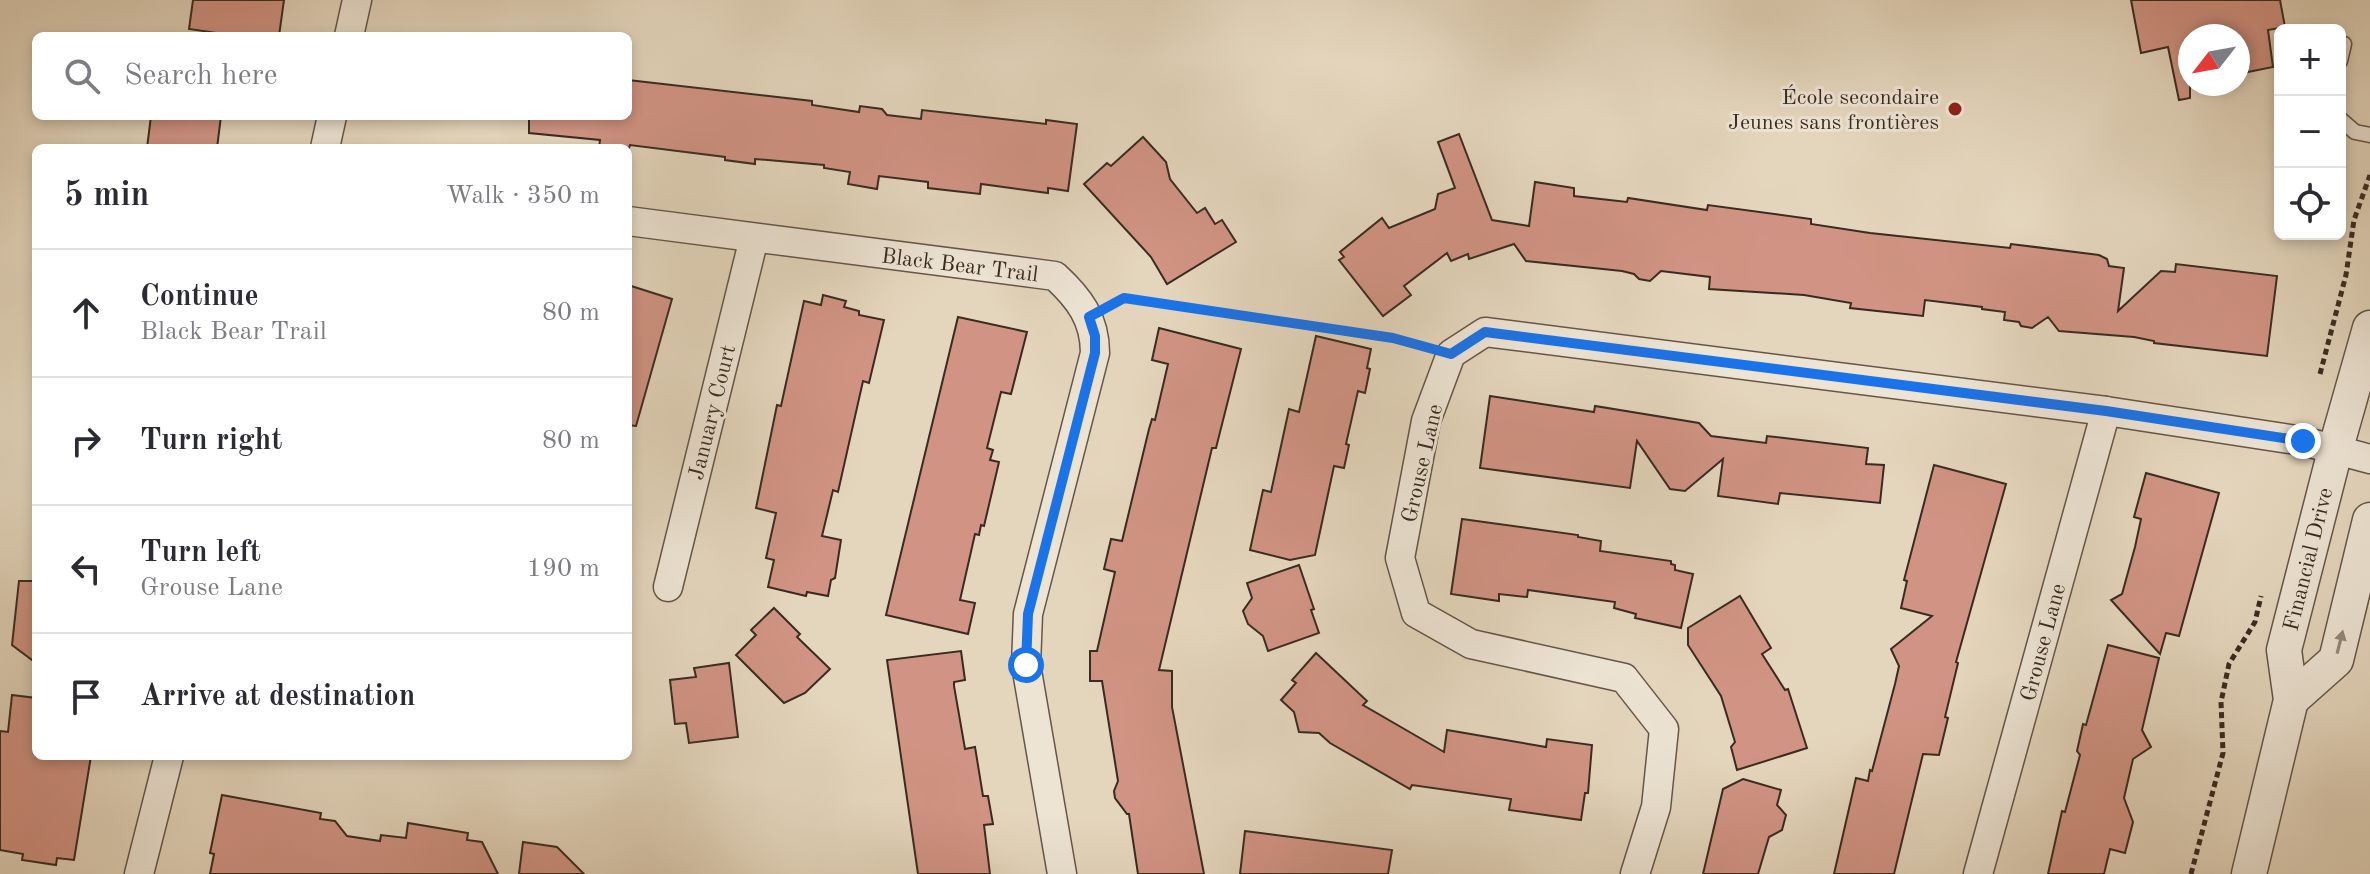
<!DOCTYPE html>
<html lang="en">
<head>
<meta charset="utf-8">
<style>
	body { margin:0; font-family:"Old Standard TT",serif; background:#f2f2f3; color:#2b2b33 }
	.controls { position:absolute; right:24px; top:24px; display:grid; overflow:hidden; border-radius:12px; box-shadow:0 4px 12px #0003 }
	.controls button { width:72px; height:72px; display:grid; place-items:center; padding:0; border:0; border-bottom:2px solid #e1e1e2; background:#fff; color:#2b2b33; font:40px sans-serif }
	.compass { position:absolute; left:2178px; top:24px; width:72px; height:72px; border-radius:50%; background:#fff; box-shadow:0 4px 12px #0003; rotate:239deg }
	.stop { position:absolute; width:24px; height:24px; margin:-18px; border:6px solid #1a73e8; border-radius:50%; background:#fff }
	.stop.end { background:#1a73e8; border-color:#fff; box-shadow:0 2px 8px #0008 }
	.list { margin:0; padding:0; list-style:none }
	h2 { display:flex; justify-content:space-between; align-items:center; height:104px; margin:0; padding:0 32px; font-size:34px }
	h2 small { font-size:26px; font-weight:400; color:#7c7c81 }
	.list li { display:grid; grid-template-columns:52px 1fr auto; gap:24px; align-items:center; box-sizing:border-box; height:128px; padding:0 32px; border-top:2px solid #e1e1e2 }
	.list b { display:block; font-size:30px; white-space:nowrap }
	.list p { margin:0; font-size:26px; white-space:nowrap; color:#7c7c81 }
	.list em { font-size:26px; font-style:normal; color:#7c7c81 }
	.icon { flex:none; width:44px; height:44px; fill:none; stroke:currentColor; stroke-width:2; stroke-linecap:round; stroke-linejoin:round }
	.map { position:relative; flex:none; width:2370px; height:874px; overflow:hidden }
	.search { position:absolute; background:#fff; box-shadow:0 4px 12px #0003; left:32px; top:32px; width:600px; height:88px; display:flex; align-items:center; gap:20px; box-sizing:border-box; padding:0 28px; border-radius:12px; color:#7c7c81; font-size:30px }
	.panel { position:absolute; background:#fff; box-shadow:0 4px 12px #0003; left:32px; top:144px; width:600px; height:616px; border-radius:12px }
	.map>svg:first-child { display:block }
	.building { fill:#d19484; stroke:#392b21; stroke-width:2 }
	.lines { fill:none; stroke-linecap:round; stroke-linejoin:round }
	.service-casing { stroke:#645648; stroke-width:17 }
	.minor-casing { stroke:#645648; stroke-width:31 }
	.tertiary-casing { stroke:#645648; stroke-width:37 }
	.path { stroke:#392b21; stroke-width:5; stroke-dasharray:6 4; stroke-linecap:butt }
	.service { stroke:#ede4d4; stroke-width:14 }
	.minor { stroke:#ede4d4; stroke-width:28 }
	.tertiary { stroke:#ede4d4; stroke-width:34 }
	.oneway { fill:#93887a }
	.route { stroke:#1a73e8; stroke-width:10 }
	.poi-dot { fill:#8f2418; stroke:#ede4d4; stroke-width:3 }
	.labels { text-anchor:middle; stroke-width:6; stroke-linejoin:round; paint-order:stroke }
	.poi-label { font-size:22px; fill:#392b21; stroke:#ede4d4; text-anchor:end }
	.street-label { font-size:22px; fill:#392b21; stroke:#ede4d4 }
</style>
</head>
<body>
<div class="map">
<svg width="2370" height="874" viewBox="0 0 2370 874">
	<rect width="100%" height="100%" fill="#e4d6bd"/>
	<filter id="stains"><feTurbulence type="fractalNoise" baseFrequency=".0025" numOctaves="4"/><feColorMatrix values="0 0 0 0 .2 0 0 0 0 .09 0 0 0 0 .02 0 0 0 .5 -.17"/></filter>
	<radialGradient id="worn" r=".72"><stop offset=".6" stop-color="#630" stop-opacity="0"/><stop offset="1" stop-color="#630" stop-opacity=".3"/></radialGradient>
	<g class="building">
		<polygon points="193,0 284,0 279,36 237,36 189,29"/>
		<polygon points="2131,0 2280,0 2285,27 2268,30 2273,67 2238,74 2238,36 2190,36 2190,98 2179,100 2168,47 2141,53"/>
		<polygon points="628,80 812,101 812,105 859,112 860,106 882,109 887,115 921,119 922,110 1046,124 1046,120 1077,124 1068,191 1048,188 1048,193 981,184 980,194 928,188 928,182 879,176 877,189 848,184 850,172 824,168 824,165 755,159 755,164 725,160 725,157 630,145 629,148 599,148 600,140 529,133 529,116 628,116"/>
		<polygon points="151,116 221,116 217,148 147,148"/>
		<polygon points="1459,134 1492,220 1529,226 1535,182 1574,188 1574,196 1627,202 1628,198 1707,210 1708,205 1811,219 1811,224 1870,233 2010,248 2011,244 2099,255 2107,259 2109,266 2124,268 2118,311 2161,271 2175,272 2176,264 2277,276 2267,356 2154,343 2154,341 2134,337 2059,331 2048,317 2032,328 2021,326 2019,322 2004,320 2005,312 1982,309 1982,307 1925,300 1923,316 1850,308 1851,303 1804,295 1709,289 1710,277 1661,271 1650,281 1639,279 1634,274 1622,271 1526,261 1514,244 1469,259 1468,254 1451,261 1447,253 1404,286 1411,295 1383,316 1339,260 1344,257 1340,252 1382,218 1389,228 1435,209 1438,194 1455,188 1438,142"/>
		<polygon points="1143,137 1166,162 1170,179 1197,213 1205,208 1215,224 1222,220 1236,242 1167,284 1151,257 1084,184 1107,163 1111,166"/>
		<polygon points="628,285 672,299 636,426 628,425"/>
		<polygon points="823,295 846,301 844,307 859,311 859,315 884,320 869,383 863,381 838,492 833,490 822,536 841,540 835,578 831,580 828,596 807,592 806,596 768,587 774,560 766,558 776,513 756,508 777,405 781,406 804,301 821,305"/>
		<polygon points="958,317 1027,332 1011,394 1001,392 987,448 993,450 990,460 999,462 984,526 981,525 979,535 975,534 960,600 975,603 968,634 886,615"/>
		<polygon points="1159,328 1241,349 1216,448 1212,448 1159,670 1172,671 1172,707 1204,874 1138,874 1129,814 1127,814 1115,798 1114,791 1118,781 1102,681 1090,681 1090,651 1097,651 1115,572 1104,569 1111,539 1122,541 1149,429 1152,419 1155,420 1168,364 1152,360"/>
		<polygon points="1316,336 1371,349 1367,368 1370,369 1365,393 1358,391 1346,444 1349,445 1344,468 1334,466 1315,555 1290,560 1250,550 1263,490 1271,492 1289,409 1299,412"/>
		<polygon points="1490,396 1594,412 1595,406 1699,423 1711,436 1766,443 1767,436 1868,448 1866,464 1884,465 1880,503 1780,493 1778,504 1718,496 1723,459 1685,491 1670,489 1637,441 1630,488 1480,468"/>
		<polygon points="1934,465 2006,484 1956,662 1958,663 1945,717 1948,718 1939,755 1923,754 1894,874 1834,874 1856,778 1868,781 1870,770 1872,771 1895,684 1899,666 1891,649 1932,616 1901,608 1907,581 1904,580"/>
		<polygon points="2146,473 2219,493 2179,636 2166,633 2160,654 2111,600 2122,594 2135,547 2141,519 2134,517"/>
		<polygon points="1462,519 1578,535 1578,537 1601,541 1600,551 1671,561 1671,564 1675,565 1675,570 1693,574 1681,628 1635,618 1636,614 1614,608 1615,602 1528,590 1527,597 1499,594 1499,601 1451,594"/>
		<polygon points="1299,565 1314,609 1311,610 1319,633 1268,651 1263,636 1248,624 1243,611 1252,598 1247,583"/>
		<polygon points="19,581 36,581 36,663 12,645"/>
		<polygon points="1740,596 1771,648 1762,654 1785,690 1788,689 1807,748 1737,770 1731,747 1735,742 1721,696 1688,645 1688,628"/>
		<polygon points="774,608 800,634 797,637 830,669 805,693 784,703 736,655 756,635 751,630"/>
		<polygon points="2108,645 2159,658 2142,730 2151,747 2133,759 2124,798 2133,822 2125,853 2110,849 2104,874 2048,874 2062,811 2065,812 2080,755 2077,751 2083,724 2086,725"/>
		<polygon points="961,651 965,680 954,682 954,686 965,749 975,747 983,796 988,796 993,824 984,825 990,874 918,874 887,660"/>
		<polygon points="1316,653 1367,701 1363,705 1444,752 1447,730 1546,747 1547,739 1592,745 1588,793 1585,793 1581,820 1509,810 1511,799 1412,785 1410,789 1330,743 1319,733 1299,732 1294,712 1281,700 1296,683 1292,680"/>
		<polygon points="729,663 738,737 689,743 686,723 675,724 670,680 696,677 694,668"/>
		<polygon points="12,695 36,698 36,756 91,756 74,860 57,858 56,865 22,860 23,854 0,850 0,731 8,732"/>
		<polygon points="1743,779 1781,790 1777,805 1786,815 1782,830 1769,837 1758,874 1703,874 1723,789"/>
		<polygon points="222,795 321,813 320,819 335,821 347,836 380,841 381,835 406,838 408,823 468,833 467,840 482,842 498,874 210,874 214,854 210,853"/>
		<polygon points="1245,831 1392,850 1388,874 1240,874"/>
		<polygon points="523,842 557,847 584,874 519,874"/>
	</g>
	<g class="lines">
		<g class="service-casing">
			<g id="service">
				<polyline points="2340,61 2344,44"/>
				<polyline points="2340,119 2355,132 2370,135"/>
			</g>
		</g>
		<g class="minor-casing">
			<g id="minor">
				<polyline points="349,36 357,0"/>
				<polyline points="325,148 332,116"/>
				<path d="M 628,221 L 1055,276 C 1079,298 1095,319 1095,353 L 1028,614 L 1026,665 L 1062,874"/>
				<polyline points="668,587 754,238"/>
				<polyline points="139,874 169,756"/>
				<polyline points="1635,874 1656,807 1664,729 1624,678 1471,644 1416,613 1400,558 1426,421 1451,354 1485,332 2106,411 2303,441 2370,459"/>
				<polyline points="1978,874 2106,411"/>
			</g>
		</g>
		<g class="tertiary-casing">
			<g id="tertiary">
				<polyline points="2291,700 2336,660 2370,520"/>
				<polyline points="2249,874 2291,700 2284,650 2335,451 2370,328"/>
			</g>
		</g>
		<g class="path">
			<polyline points="1111,305 1124,298 1393,338 1423,346"/>
			<polyline points="2320,374 2346,275 2354,220 2370,175"/>
			<polyline points="2191,874 2223,753 2221,702 2229,664 2255,622 2261,596"/>
		</g>
		<use href="#service" class="service"/>
		<use href="#minor" class="minor"/>
		<use href="#tertiary" class="tertiary"/>
	</g>
	<defs><path id="oneway-solid" d="M-6-.8H1V-3.2L6.5 0L1 3.2V.8H-6Z" transform="scale(2)"/></defs>
	<use class="oneway" href="#oneway-solid" transform="translate(2340 642) rotate(-76)"/>
	<g class="lines">
		<polyline class="route" points="1026,665 1028,614 1095,353 1095,336 1089,317 1124,298 1393,338 1451,354 1485,332 2106,411 2303,441"/>
	</g>
	<circle class="poi-dot" cx="1955" cy="109" r="8"/>
	<g class="labels">
		<g class="poi-label">
			<text x="1939" y="104">École secondaire<tspan x="1939" dy="25">Jeunes sans frontières</tspan></text>
		</g>
		<g class="street-label">
			<text transform="translate(960 264) rotate(7)" y="8">Black Bear Trail</text>
			<text transform="translate(711 412) rotate(-76)" y="8">January Court</text>
			<text transform="translate(1421 463) rotate(-77)" y="8">Grouse Lane</text>
			<text transform="translate(2307 559) rotate(-76)" y="8">Financial Drive</text>
			<text transform="translate(2042 642) rotate(-75)" y="8">Grouse Lane</text>
		</g>
	</g>
	<rect width="100%" height="100%" filter="url(#stains)"/>
	<rect width="100%" height="100%" fill="url(#worn)"/>
</svg>
<div class="controls">
<button>+</button>
<button>−</button>
<button><svg class="icon" aria-label="locate" viewBox="0 0 24 24"><circle cx="12" cy="12" r="6"/><path d="M12 2v4M12 18v4M2 12h4M18 12h4"/></svg></button>
</div>
<svg class="compass" viewBox="-18 -18 36 36"><path d="M0-13l5 13h-10z" fill="#e53935"/><path d="M0 13l5-13h-10z" fill="#7c7c81"/></svg>
<div class="stop" style="left:1026px;top:665px"></div>
<div class="stop end" style="left:2303px;top:441px"></div>
<div class="search"><svg class="icon" aria-label="search" viewBox="0 0 24 24"><circle cx="10" cy="10" r="6"/><path d="M15 15l6 6"/></svg>Search here</div>
<section class="panel">
<h2>5 min<small>Walk · 350 m</small></h2>
<ul class="list">
<li><svg class="icon" aria-label="ahead" viewBox="0 0 24 24"><path d="M12 20V5M6 11l6-6 6 6"/></svg><div><b>Continue</b><p>Black Bear Trail</p></div><em>80 m</em></li>
<li><svg class="icon" aria-label="right" viewBox="0 0 24 24"><path d="M7 20v-9h11M14 6l5 5-5 5"/></svg><div><b>Turn right</b></div><em>80 m</em></li>
<li><svg class="icon" aria-label="left" viewBox="0 0 24 24"><path d="M17 20v-9H6M10 6l-5 5 5 5"/></svg><div><b>Turn left</b><p>Grouse Lane</p></div><em>190 m</em></li>
<li><svg class="icon" aria-label="arrive" viewBox="0 0 24 24"><path d="M6 21V4h12l-3 4 3 4H6"/></svg><div><b>Arrive at destination</b></div></li>
</ul>
</section>
</div>
</body>
</html>
